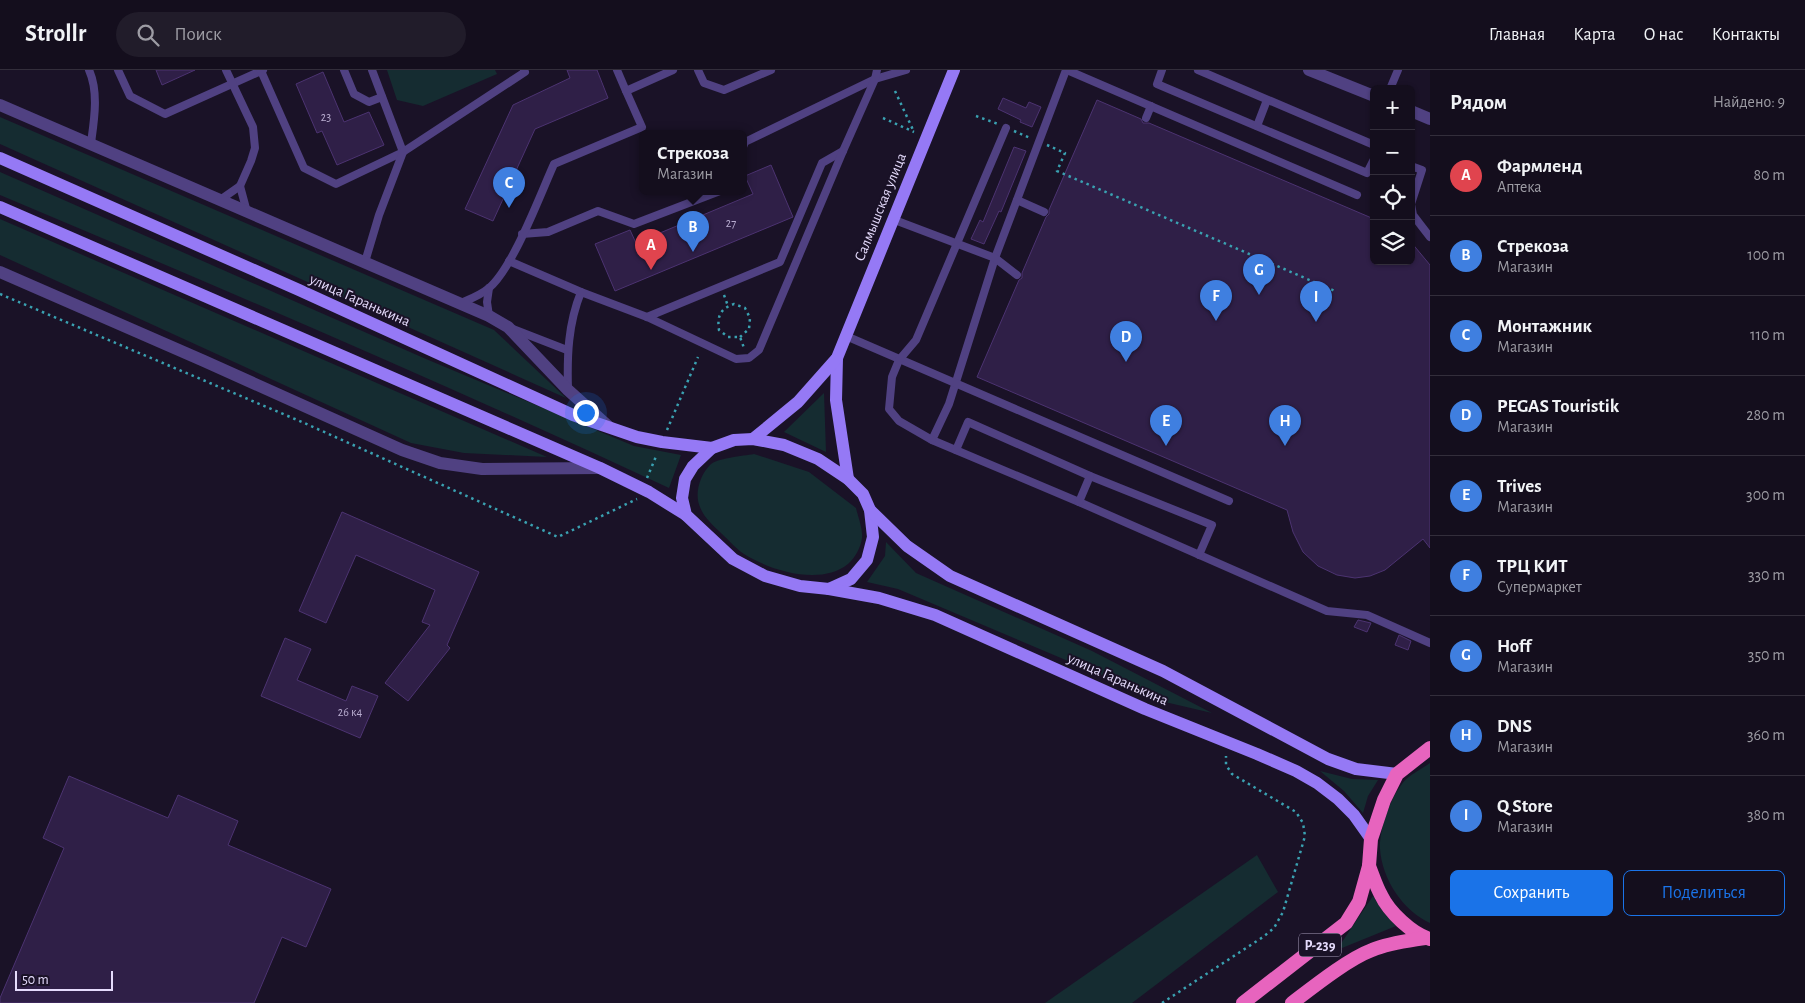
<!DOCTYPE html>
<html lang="ru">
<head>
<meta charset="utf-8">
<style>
	body { margin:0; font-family:"Alegreya Sans",sans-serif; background:#211c2a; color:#f1f3f6 }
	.controls { position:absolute; right:15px; top:15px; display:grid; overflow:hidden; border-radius:8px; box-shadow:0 1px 4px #0004 }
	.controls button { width:45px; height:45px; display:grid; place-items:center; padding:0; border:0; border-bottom:1px solid #332e3b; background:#140e1d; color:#f1f3f6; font:25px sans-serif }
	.scale { position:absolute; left:15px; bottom:12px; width:98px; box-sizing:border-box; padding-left:5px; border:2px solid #e5dbfc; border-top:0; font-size:14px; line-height:18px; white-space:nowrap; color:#e5dbfc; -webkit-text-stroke:4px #1a1227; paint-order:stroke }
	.you { position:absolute; left:585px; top:342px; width:18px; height:18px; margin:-12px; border:4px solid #fff; border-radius:50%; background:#1a73e8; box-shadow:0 0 0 8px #1a73e833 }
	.badge { display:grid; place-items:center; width:32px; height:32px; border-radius:50%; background:#1a73e8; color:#fff; font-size:16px; font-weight:700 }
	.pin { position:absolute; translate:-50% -41px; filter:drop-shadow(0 1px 2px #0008) }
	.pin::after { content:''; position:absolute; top:26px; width:18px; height:15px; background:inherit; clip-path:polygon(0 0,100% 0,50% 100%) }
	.popup { position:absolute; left:639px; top:60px; width:108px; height:65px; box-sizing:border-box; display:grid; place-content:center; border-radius:8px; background:#140e1d; filter:drop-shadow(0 1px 4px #0005); font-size:16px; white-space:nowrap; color:#9d9ca4 }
	.popup b { font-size:19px; color:#f1f3f6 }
	.popup::after { content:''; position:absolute; left:50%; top:100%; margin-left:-10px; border:10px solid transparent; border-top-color:#140e1d }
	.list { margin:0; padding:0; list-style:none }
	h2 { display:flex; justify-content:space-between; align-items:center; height:65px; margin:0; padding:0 20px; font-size:21px }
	h2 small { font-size:16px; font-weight:400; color:#9d9ca4 }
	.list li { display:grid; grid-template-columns:32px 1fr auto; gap:15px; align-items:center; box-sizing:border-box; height:80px; padding:0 20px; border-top:1px solid #332e3b }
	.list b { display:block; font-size:19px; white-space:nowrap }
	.list p { margin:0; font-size:16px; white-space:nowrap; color:#9d9ca4 }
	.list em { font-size:16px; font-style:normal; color:#9d9ca4 }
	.actions { display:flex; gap:10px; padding:15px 20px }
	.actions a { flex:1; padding:11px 0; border:1px solid #1a73e8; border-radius:8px; text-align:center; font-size:18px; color:#1a73e8 }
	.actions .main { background:#1a73e8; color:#fff }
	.icon { flex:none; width:28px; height:28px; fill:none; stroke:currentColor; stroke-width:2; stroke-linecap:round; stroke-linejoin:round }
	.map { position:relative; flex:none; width:1430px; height:933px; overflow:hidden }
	header { display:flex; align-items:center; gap:30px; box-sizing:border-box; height:70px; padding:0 25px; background:#140e1d; border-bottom:1px solid #332e3b }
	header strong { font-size:24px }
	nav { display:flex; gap:28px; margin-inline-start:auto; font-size:18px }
	.search { width:350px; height:45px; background:#211c2a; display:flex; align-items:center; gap:12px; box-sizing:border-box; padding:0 18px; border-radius:28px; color:#9d9ca4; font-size:19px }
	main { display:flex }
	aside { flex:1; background:#140e1d }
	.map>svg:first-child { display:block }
	.green { fill:#152c31 }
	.building { fill:#2f1f47; stroke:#4c3371 }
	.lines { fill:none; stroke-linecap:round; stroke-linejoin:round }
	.path { stroke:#3aa1b1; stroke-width:2.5; stroke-dasharray:2.5 4; stroke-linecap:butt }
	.service { stroke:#504182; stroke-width:8 }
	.minor { stroke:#504182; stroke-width:12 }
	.secondary { stroke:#9579f5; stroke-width:12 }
	.trunk { stroke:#e764be; stroke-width:14 }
	.labels { text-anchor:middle; stroke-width:4; stroke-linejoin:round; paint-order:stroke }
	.number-label { font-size:12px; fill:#b8accf }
	.shield { fill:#1a1227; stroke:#a89fbc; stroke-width:1 }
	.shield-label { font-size:14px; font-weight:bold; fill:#e5dbfc }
	.street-label { font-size:15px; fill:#e5dbfc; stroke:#1a1227 }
</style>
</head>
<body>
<header>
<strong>Strollr</strong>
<div class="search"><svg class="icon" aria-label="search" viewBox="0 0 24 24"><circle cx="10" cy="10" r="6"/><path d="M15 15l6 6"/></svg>Поиск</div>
<nav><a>Главная</a><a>Карта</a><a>О нас</a><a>Контакты</a></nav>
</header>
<main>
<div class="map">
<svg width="1430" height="933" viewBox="0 0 1430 933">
	<rect width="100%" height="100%" fill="#1a1227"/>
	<g class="green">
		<polygon points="387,0 495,0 497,4 423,36 397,30"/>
		<polygon points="0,47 494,260 566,328 0,74"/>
		<path d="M 0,102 L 426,289 L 634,376 L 681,385 L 669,418 C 448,315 224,219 0,125 Z"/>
		<polygon points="0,149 547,387 464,383 411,373 0,185"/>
		<polygon points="824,323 826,382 784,362"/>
		<path d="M 754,384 L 809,402 L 856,438 C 858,447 863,459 862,468 C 861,477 855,488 848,494 C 821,516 771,501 744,484 C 736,479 729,470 722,464 C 714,456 704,448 700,437 C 694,424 700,405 710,395 C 717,388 743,386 754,384 Z"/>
		<polygon points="886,472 916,503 1092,581 1212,643 1165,632 898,519 867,512 885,486"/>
		<path d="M 1430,693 L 1430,853 C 1403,841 1382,809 1380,779 C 1379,760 1390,729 1402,714 C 1408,705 1422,699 1430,693 Z"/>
		<polygon points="1320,701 1352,709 1378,710 1368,726 1363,743 1344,721"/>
		<polygon points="1257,785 1278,822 1132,933 1045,933"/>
		<polygon points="1373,826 1384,843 1396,856 1342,878 1340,875"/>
	</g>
	<g class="building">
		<polygon points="156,0 195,0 162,15"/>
		<polygon points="567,0 597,0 608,28 535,59 493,151 465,139 513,35 570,8"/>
		<polygon points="323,2 344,52 369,42 384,75 337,95 322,61 317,63 296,14"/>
		<polygon points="1003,28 1026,38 1029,32 1041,37 1032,57 1020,52 1021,50 998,39"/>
		<polygon points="1097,30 1141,49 1143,53 1149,53 1374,149 1374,191 1411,191 1411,172 1430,195 1430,478 1423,469 1385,500 1370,506 1355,508 1337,505 1318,496 1303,482 1293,462 1287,440 977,307 1019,210 1022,208 1022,203 1046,147 1049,144 1049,140"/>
		<polygon points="1014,77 1026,81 1001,142 999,141 984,174 971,169 980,150 983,152"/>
		<polygon points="771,95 793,147 615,221 595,174 630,160 636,173 753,124 745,106"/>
		<polygon points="342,442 479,502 447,575 450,578 408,631 385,613 430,555 422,552 435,520 356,485 326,553 299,541"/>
		<polygon points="1358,550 1371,553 1367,562 1354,557"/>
		<polygon points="1399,565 1411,571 1408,580 1395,575"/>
		<polygon points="285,568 311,579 297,610 346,631 352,616 378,626 360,668 261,626"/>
		<polygon points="69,706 168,748 178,725 238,751 228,775 331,819 306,877 282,867 254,933 0,933 0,928 64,778 43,768"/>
	</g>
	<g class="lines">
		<g class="path">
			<polyline points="895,21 914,62"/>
			<polyline points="976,46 998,54"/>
			<polyline points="883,48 914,62"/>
			<polyline points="1014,61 1030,68"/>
			<polyline points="1047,75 1065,83 1057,101 1335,221"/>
			<polyline points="0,224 302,352 558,467 637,429"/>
			<polyline points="724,225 728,236"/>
			<path d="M 740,267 L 749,259 L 750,248 L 745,238 L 734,234 C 720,239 717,246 719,260 L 728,267 L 740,267 L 744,278"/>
			<polyline points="667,360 698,287"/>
			<polyline points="647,408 657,384"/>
			<polyline points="1162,933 1263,867 1274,858 1283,842 1305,766 1303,753 1296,742 1232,704 1226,695 1226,686"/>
		</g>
		<g class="service">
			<path d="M 89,0 C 99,22 94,51 91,73"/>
			<polyline points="118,0 130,26 165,44 263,0"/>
			<polyline points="344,0 354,24 369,32 382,27"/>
			<polyline points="617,0 626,21 673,0"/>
			<polyline points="698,0 704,13 724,20 771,0"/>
			<polyline points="1066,0 995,188 949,334 932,370 1079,432 1327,541 1367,545 1430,573"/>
			<polyline points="1067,0 1357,125"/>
			<polyline points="1162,0 1157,14 1367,103 1374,89"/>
			<polyline points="1198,0 1374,75"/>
			<polyline points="261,1 304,98 336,114 403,82 372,0"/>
			<polyline points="1390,19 1398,0"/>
			<polyline points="1146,48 1151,36"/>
			<polyline points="1257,56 1267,30"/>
			<polyline points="743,77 745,72 875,9 906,0"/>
			<polyline points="1411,96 1422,100 1411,134 1413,145 1430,167"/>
			<polyline points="240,116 247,142"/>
			<polyline points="220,130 240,116 251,91 255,78 253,57 226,0"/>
			<polyline points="1017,130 1044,142"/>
			<polyline points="892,149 995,188 1017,205"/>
			<polyline points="522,164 548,162 598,141 634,154 720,121"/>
			<polyline points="509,191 581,222"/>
			<polyline points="365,192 379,145 403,82 525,2 524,0"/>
			<polyline points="489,218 487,232 489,246"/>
			<path d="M 461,233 C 470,229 481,225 489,218 C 513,198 540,125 554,94 L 642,57 L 626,21"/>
			<polyline points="647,247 780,192 822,93 843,81"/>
			<polyline points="513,259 567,280"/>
			<polyline points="846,266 1229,431"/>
			<path d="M 568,320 C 567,286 568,254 581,222 L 647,247 L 736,289 L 749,288 L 759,280 L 843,81 L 875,9 L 877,0"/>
			<polyline points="932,370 899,351 889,339 892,307 899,290 916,270 1006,58"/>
			<polyline points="956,380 968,352 1090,406 1212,455 1199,485"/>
			<polyline points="1079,432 1090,406"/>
		</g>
		<g class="minor">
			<polyline points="1309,0 1374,26"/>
			<polyline points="0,35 489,246 508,257 568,320 609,357"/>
			<polyline points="1411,41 1430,49"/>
			<polyline points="0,202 204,291 402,380 440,393 482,399 600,398"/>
		</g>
		<g class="secondary">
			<polyline points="0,88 299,220 573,345 637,367 662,372 712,378"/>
			<polyline points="0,137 600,398 649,422 686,445"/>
			<polyline points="837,288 836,330 848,409"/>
			<polygon points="753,369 784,375 818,389 848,409 863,424 870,440 873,467 867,490 851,509 829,519 800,516 765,506 733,489 686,445 682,428 685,409 693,396 712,378 734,370"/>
			<polyline points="753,369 798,332 837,288 954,0"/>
			<polyline points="870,440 907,476 950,506 1163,601 1328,689 1356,699 1397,704"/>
			<polyline points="829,519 879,528 935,545 1145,639 1257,684 1296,701 1317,713 1338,729 1354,745 1371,769"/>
		</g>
		<g class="trunk">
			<path d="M 1369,796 C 1373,806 1376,816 1381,825 C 1389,842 1412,864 1430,869"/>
			<polyline points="1243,933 1346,853 1359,832 1369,796 1371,769 1384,730 1397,704 1430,678"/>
			<path d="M 1292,933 C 1313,917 1348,889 1372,880 C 1389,873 1407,871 1425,868"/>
		</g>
	</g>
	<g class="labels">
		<g class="number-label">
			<text x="326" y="51">23</text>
			<text x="731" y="157">27</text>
			<text x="350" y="646">26 к4</text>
		</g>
		<rect class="shield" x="1299" y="863.5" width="42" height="23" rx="4"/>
		<g class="shield-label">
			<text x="1320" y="880">Р-239</text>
		</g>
		<g class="street-label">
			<text transform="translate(880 137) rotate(-68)" y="5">Салмышская улица</text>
			<text transform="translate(360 230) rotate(24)" y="5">улица Гаранькина</text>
			<text transform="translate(1118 609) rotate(24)" y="5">улица Гаранькина</text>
		</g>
	</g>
</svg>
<div class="controls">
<button>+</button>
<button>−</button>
<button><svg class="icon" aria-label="locate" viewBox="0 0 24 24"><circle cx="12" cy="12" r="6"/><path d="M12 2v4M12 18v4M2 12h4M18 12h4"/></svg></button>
<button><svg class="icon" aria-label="layers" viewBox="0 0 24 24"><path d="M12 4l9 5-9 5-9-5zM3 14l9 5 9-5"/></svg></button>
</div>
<div class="scale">50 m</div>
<div class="you"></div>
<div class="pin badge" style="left:651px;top:200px;background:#e0444e">A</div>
<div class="pin badge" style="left:693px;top:182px;background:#3f7fe0">B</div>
<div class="popup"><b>Стрекоза</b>Магазин</div>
<div class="pin badge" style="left:509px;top:138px;background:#3f7fe0">C</div>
<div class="pin badge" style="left:1126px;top:292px;background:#3f7fe0">D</div>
<div class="pin badge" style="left:1166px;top:376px;background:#3f7fe0">E</div>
<div class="pin badge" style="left:1216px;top:251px;background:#3f7fe0">F</div>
<div class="pin badge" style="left:1259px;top:225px;background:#3f7fe0">G</div>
<div class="pin badge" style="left:1285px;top:376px;background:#3f7fe0">H</div>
<div class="pin badge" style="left:1316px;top:252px;background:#3f7fe0">I</div>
</div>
<aside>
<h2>Рядом<small>Найдено: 9</small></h2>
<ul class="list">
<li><span class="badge" style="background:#e0444e">A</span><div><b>Фармленд</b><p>Аптека</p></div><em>80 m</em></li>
<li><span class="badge" style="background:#3f7fe0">B</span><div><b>Стрекоза</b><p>Магазин</p></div><em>100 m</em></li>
<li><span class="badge" style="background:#3f7fe0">C</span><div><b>Монтажник</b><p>Магазин</p></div><em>110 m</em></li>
<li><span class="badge" style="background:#3f7fe0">D</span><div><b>PEGAS Touristik</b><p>Магазин</p></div><em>280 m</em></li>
<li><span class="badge" style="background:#3f7fe0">E</span><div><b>Trives</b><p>Магазин</p></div><em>300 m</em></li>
<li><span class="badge" style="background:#3f7fe0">F</span><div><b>ТРЦ КИТ</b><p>Супермаркет</p></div><em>330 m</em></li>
<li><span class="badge" style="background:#3f7fe0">G</span><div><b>Hoff</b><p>Магазин</p></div><em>350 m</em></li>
<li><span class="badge" style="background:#3f7fe0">H</span><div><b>DNS</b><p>Магазин</p></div><em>360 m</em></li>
<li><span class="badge" style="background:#3f7fe0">I</span><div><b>Q Store</b><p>Магазин</p></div><em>380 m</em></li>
</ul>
<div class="actions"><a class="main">Сохранить</a><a>Поделиться</a></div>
</aside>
</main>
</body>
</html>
